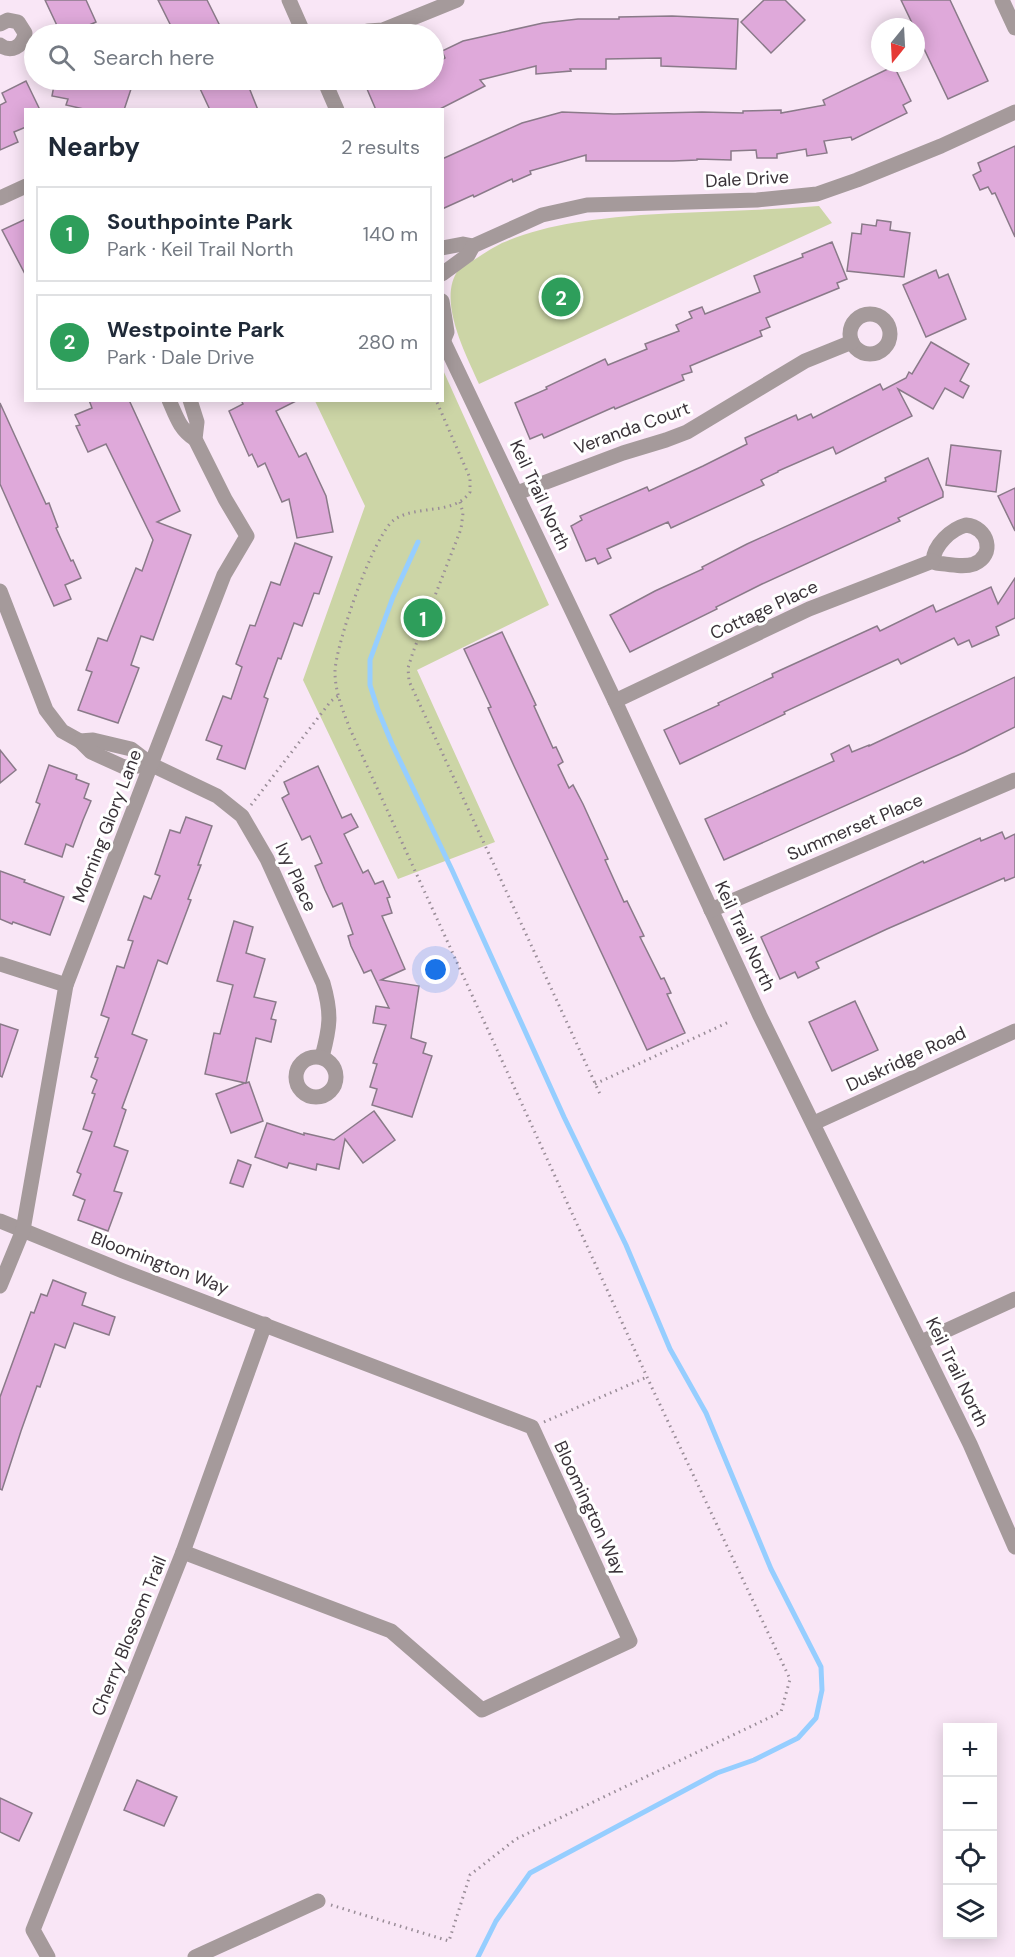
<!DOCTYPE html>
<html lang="en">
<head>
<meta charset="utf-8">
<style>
	body { margin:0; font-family:"DM Sans",sans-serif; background:#f6f6f7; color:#1f2937 }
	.controls { position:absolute; right:18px; bottom:18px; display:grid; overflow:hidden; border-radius:0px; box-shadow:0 3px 15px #0003 }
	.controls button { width:54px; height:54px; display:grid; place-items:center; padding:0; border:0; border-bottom:2px solid #e0e1e3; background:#fff; color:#1f2937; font:30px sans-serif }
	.compass { position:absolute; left:871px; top:18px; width:54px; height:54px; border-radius:50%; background:#fff; box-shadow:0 3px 15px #0003; rotate:198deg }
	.you { position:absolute; left:436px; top:970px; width:21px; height:21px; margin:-15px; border:4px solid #fff; border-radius:50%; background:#1a73e8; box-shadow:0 0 0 9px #1a73e833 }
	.badge { display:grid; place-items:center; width:39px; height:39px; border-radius:50%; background:#187422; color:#fff; font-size:20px; font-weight:700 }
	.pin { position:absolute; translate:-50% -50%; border:3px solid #fff; box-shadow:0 2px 6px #0006 }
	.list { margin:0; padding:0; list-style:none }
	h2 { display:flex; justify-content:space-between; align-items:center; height:78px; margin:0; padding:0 24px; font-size:26px }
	h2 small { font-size:20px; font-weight:400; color:#747a83 }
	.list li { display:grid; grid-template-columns:39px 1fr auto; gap:18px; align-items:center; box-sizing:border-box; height:96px; margin:0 12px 12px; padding:0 12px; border:2px solid #e0e1e3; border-radius:0px }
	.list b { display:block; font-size:22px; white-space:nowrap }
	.list p { margin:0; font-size:20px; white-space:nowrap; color:#747a83 }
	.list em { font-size:20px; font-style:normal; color:#747a83 }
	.icon { flex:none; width:33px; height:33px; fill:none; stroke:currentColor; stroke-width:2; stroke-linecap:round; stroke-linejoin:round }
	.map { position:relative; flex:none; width:1015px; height:1957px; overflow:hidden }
	.search { position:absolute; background:#fff; box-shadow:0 3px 15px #0003; left:24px; top:24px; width:420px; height:66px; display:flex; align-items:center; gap:15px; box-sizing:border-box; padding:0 21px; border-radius:33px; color:#747a83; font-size:22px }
	.panel { position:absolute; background:#fff; box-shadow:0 3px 15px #0003; left:24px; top:108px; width:420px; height:294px; border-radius:0px }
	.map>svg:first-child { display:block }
	.green { fill:#ccd5a6 }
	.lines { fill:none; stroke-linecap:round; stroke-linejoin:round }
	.stream { stroke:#96ceff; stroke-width:5 }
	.building { fill:#dfa9da; stroke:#8a7a89; stroke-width:1.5 }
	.path { stroke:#9a8d98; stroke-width:3; stroke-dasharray:1.5 4.5; stroke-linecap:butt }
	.street { stroke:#a59a9b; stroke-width:15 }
	.labels { text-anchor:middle; stroke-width:6; stroke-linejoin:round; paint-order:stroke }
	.street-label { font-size:18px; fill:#393238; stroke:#fff }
</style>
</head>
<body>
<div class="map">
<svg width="1015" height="1957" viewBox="0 0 1015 1957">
	<rect width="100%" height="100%" fill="#f9e6f6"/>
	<g class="green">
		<path d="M 819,206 L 832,223 L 479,384 C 466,354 436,299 459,269 C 473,261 488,250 502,243 C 545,224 595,219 641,215 C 701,211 760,211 819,206 Z"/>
		<polygon points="443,370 549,605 417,670 495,842 398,879 303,680 365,506 315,401 442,400"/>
	</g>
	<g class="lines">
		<polyline class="stream" points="418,542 393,597 370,660 370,685 378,710 392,744 452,870 564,1117 626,1245 670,1349 706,1413 771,1569 821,1667 822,1690 816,1718 798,1738 754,1760 717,1773 530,1873 496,1921 478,1957"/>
	</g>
	<g class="building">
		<polygon points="45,0 86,0 96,22 69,34 61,34"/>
		<polygon points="158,0 207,0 224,34 175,34"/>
		<polygon points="764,0 785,0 805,20 771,53 741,22"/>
		<polygon points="901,0 950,0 988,81 948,99 916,32 916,27 914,27"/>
		<polygon points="672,16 738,19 736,69 661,66 661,58 606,59 606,69 570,69 571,71 536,74 536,66 480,80 485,86 438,110 376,110 367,89 389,80 434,80 434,65 445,58 442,51 463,41 543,23 578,19 619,19 619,17"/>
		<polygon points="894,66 911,101 903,105 907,113 852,140 851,137 824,141 827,153 807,156 806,149 777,154 777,158 757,158 756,150 731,151 731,160 697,159 697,160 673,161 586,161 586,155 530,171 531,174 513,182 512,179 474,197 473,195 442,209 442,159 522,123 562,112 614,114 702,112 743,113 743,111 781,110 781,113 825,105 823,100"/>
		<polygon points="55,80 134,80 124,110 88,110 66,105 68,99 52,96"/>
		<polygon points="196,80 246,80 258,110 210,110"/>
		<polygon points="26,81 40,110 26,110 26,127 14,132 18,142 0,150 0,105 6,102 2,93"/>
		<polygon points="1015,146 1015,237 995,193 992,194 988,187 980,190 973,175 981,171 978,163"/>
		<polygon points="26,219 26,276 2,230"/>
		<polygon points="877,220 891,222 890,230 910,233 904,277 847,271 852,233 861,234 862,224 876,226"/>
		<polygon points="832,242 847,279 837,283 839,288 766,318 770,327 760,331 762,336 690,366 692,372 682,375 684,380 615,409 614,407 544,438 542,434 530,439 515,403 547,389 546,387 605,359 608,365 647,349 645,344 679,331 676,325 692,318 689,312 702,307 705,314 760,292 754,276 803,257 802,254"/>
		<polygon points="936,270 939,278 948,274 966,319 926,337 903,285"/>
		<polygon points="931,342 969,364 960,381 969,386 963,398 945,388 933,409 898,389 912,416 836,454 833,447 778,471 778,472 761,480 764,485 671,528 668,522 607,549 611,558 598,564 595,558 586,561 571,526 582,520 580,516 647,487 649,491 703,466 747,444 745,438 796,415 798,420 811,414 813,418 880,384 883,390 906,378 909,372 912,374"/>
		<polygon points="89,400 129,400 180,511 157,522 191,535 153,640 141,636 131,665 139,668 118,723 78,710 92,672 86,670 98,638 107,641 136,568 142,571 153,540 106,444 88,452 76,426 80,425 75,415 92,408"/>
		<polygon points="241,400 298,400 276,411 299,457 306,453 326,496 333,532 297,538 289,499 282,502 265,463 258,467 252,454 249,456 229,411 243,404"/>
		<polygon points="0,403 46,504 49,503 58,527 56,528 71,561 73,560 81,578 65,585 71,599 54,606 0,484"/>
		<polygon points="951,445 1001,451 996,492 946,485"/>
		<polygon points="928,458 943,492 943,497 898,518 900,521 762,584 716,607 717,609 630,652 610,615 655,591 703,569 702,567 747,544 886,481 885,478"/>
		<polygon points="1015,488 1015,531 998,496"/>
		<polygon points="295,543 332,557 319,594 314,593 302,626 294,623 281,659 278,658 264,697 268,699 245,769 217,759 222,746 206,740 223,696 231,699 242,667 236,664 250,625 255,626 271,582 280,585"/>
		<polygon points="1015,578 1015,618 996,627 999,635 972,647 969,640 958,645 954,638 901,664 898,659 784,712 785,714 680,764 664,730 719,705 718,703 773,677 772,674 877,626 880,631 933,605 936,612 991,587 998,604"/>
		<polygon points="502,632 536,705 534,706 553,748 556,747 563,762 558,765 569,788 573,785 583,804 608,859 605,860 624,902 627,901 644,936 640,937 661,979 664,978 671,993 667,994 685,1033 647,1050 514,766 488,708 491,707 464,649"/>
		<polygon points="1015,677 1015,727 965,752 724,860 705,819 834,761 831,754 849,745 852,752 869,745 869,746"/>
		<polygon points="0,750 16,770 0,783"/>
		<polygon points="49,765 77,775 76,779 89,784 84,798 91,801 83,820 73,847 66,844 62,857 25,844 40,804 36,802"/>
		<polygon points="318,766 342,818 351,814 358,827 344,834 363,873 368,870 375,884 383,881 390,897 387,898 392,913 382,916 405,969 381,980 419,986 411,1038 426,1043 423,1053 432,1056 412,1117 372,1105 377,1089 370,1087 377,1064 373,1063 386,1025 373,1023 376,1006 389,1008 371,970 364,973 351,946 348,936 353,934 342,903 333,907 325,890 315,866 322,863 310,836 302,840 282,798 289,794 284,782"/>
		<polygon points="186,817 212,826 198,865 201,865 188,899 191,900 167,964 158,960 132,1034 147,1040 122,1108 126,1110 114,1146 128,1151 114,1191 122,1193 108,1231 78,1220 85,1200 73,1195 81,1174 77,1172 92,1132 83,1129 95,1094 92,1093 97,1080 91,1077 98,1058 95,1057 109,1018 101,1015 117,966 124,968 133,941 128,940 144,896 151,899 160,876 155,874 170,830 180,833"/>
		<polygon points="1002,832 1005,839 1015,834 1015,877 1005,881 1004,878 887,929 816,962 819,968 798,978 795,972 780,979 761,937 923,861 924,863 980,838 981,841"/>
		<polygon points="0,871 25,880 24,882 64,897 50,935 13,922 12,924 0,919"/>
		<polygon points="234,921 253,927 246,953 265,959 254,997 276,1002 271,1019 276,1020 271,1042 256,1038 246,1083 249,1082 263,1121 231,1133 216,1094 245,1083 205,1074 214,1033 220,1034 233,985 217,981"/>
		<polygon points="855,1001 878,1050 832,1071 809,1022"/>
		<polygon points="0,1024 18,1030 2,1077 0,1076"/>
		<polygon points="374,1111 395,1140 363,1163 345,1139 339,1169 317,1164 316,1170 289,1163 287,1168 255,1157 267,1123 304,1135 304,1133 334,1140"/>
		<polygon points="238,1160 251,1165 243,1187 230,1183"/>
		<polygon points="53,1280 86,1293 82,1305 115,1317 109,1335 74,1323 65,1348 55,1344 40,1387 37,1386 21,1431 2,1490 0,1489 0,1397 31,1312 34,1313 41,1294 47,1296"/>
		<polygon points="137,1780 177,1797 164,1826 124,1810"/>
		<polygon points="0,1798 32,1813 19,1841 0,1832"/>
	</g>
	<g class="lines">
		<g class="path">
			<polyline points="460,502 463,513 461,529 413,652 408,668 409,681 600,1094"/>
			<polyline points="251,805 331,701 338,696"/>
			<polyline points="595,1084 731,1021"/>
			<polyline points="544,1422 647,1377"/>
			<path d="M 331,1905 L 449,1941 L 470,1875 L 516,1839 L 781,1712 L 790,1679 L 653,1390 L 350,729 C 343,711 335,692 335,672 C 335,646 374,534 394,520 C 416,504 454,516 470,492 L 470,478 L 436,400"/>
		</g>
		<g class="street">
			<polyline points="289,0 304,34"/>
			<polyline points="1002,0 1015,28"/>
			<path d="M 0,24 L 8,20 L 18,22 L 25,33 C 23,47 11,53 0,45"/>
			<polyline points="358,34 368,31 383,30 457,0"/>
			<polyline points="324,80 337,110"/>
			<polyline points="0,198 26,186"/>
			<polyline points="442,248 463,244 473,246"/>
			<polyline points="442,274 468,255 473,246 542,215 587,205 757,200 817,194 857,180 941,146 1015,112"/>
			<polyline points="442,301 447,332 444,339"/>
			<circle cx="870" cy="334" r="20"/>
			<polyline points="442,338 615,701 760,1016 970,1444 1015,1547"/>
			<path d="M 169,400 C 176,416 180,430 195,439"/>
			<polyline points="517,493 623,453 666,440 687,432 805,361 852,342"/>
			<path d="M 966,525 C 988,527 996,555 974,564 C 963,568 948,564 936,563 L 933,561 C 934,545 951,529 966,525 Z"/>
			<path d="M 0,591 L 46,710 L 62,731 L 80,741 L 93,740 L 131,749 L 152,765 L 217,796 L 242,816 L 267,859 L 323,983 C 332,1014 330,1027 322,1057"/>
			<polyline points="615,701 809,609 933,561"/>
			<polyline points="80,741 91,752 124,767 152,765"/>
			<polyline points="711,910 1015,780"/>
			<polyline points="0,964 66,985"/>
			<circle cx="316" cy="1077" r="20"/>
			<polyline points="814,1123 1015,1031"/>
			<polyline points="0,1221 123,1271 532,1427 630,1641 482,1710 391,1631 183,1552"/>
			<polyline points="0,1286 23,1230 66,985 224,575 247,536 225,499 195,439 197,422 190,400"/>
			<polyline points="921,1342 1015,1299"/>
			<polyline points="48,1957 33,1930 183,1552 265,1324"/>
			<polyline points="195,1957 318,1901"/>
		</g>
	</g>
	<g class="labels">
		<g class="street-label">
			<text transform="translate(747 179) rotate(-3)" y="6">Dale Drive</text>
			<text transform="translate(632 428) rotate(-20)" y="6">Veranda Court</text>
			<text transform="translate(540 495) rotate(65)" y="6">Keil Trail North</text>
			<text transform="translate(764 610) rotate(-25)" y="6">Cottage Place</text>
			<text transform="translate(107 826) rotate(-69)" y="6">Morning Glory Lane</text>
			<text transform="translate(855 827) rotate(-23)" y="6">Summerset Place</text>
			<text transform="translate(296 877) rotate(65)" y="6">Ivy Place</text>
			<text transform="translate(745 936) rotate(65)" y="6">Keil Trail North</text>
			<text transform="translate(906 1059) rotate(-25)" y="6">Duskridge Road</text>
			<text transform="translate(160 1263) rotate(21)" y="6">Bloomington Way</text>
			<text transform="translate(957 1372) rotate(64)" y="6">Keil Trail North</text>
			<text transform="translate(590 1508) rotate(65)" y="6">Bloomington Way</text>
			<text transform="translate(129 1636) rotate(-68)" y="6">Cherry Blossom Trail</text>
		</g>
	</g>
</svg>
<div class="controls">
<button>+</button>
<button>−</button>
<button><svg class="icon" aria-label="locate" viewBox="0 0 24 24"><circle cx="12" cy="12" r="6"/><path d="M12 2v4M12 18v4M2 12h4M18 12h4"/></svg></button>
<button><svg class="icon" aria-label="layers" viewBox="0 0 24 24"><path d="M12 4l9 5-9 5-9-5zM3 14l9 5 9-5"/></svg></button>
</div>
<svg class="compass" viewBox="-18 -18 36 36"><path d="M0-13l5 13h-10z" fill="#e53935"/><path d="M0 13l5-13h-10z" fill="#747a83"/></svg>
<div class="you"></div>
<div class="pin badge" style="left:423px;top:618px;background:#2e9e5b">1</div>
<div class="pin badge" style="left:561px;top:297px;background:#2e9e5b">2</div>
<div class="search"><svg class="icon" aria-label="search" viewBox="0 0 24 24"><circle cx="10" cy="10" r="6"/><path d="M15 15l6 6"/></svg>Search here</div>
<section class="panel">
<h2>Nearby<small>2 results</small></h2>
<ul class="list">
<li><span class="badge" style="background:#2e9e5b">1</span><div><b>Southpointe Park</b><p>Park · Keil Trail North</p></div><em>140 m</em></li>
<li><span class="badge" style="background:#2e9e5b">2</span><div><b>Westpointe Park</b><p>Park · Dale Drive</p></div><em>280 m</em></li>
</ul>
</section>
</div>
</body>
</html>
